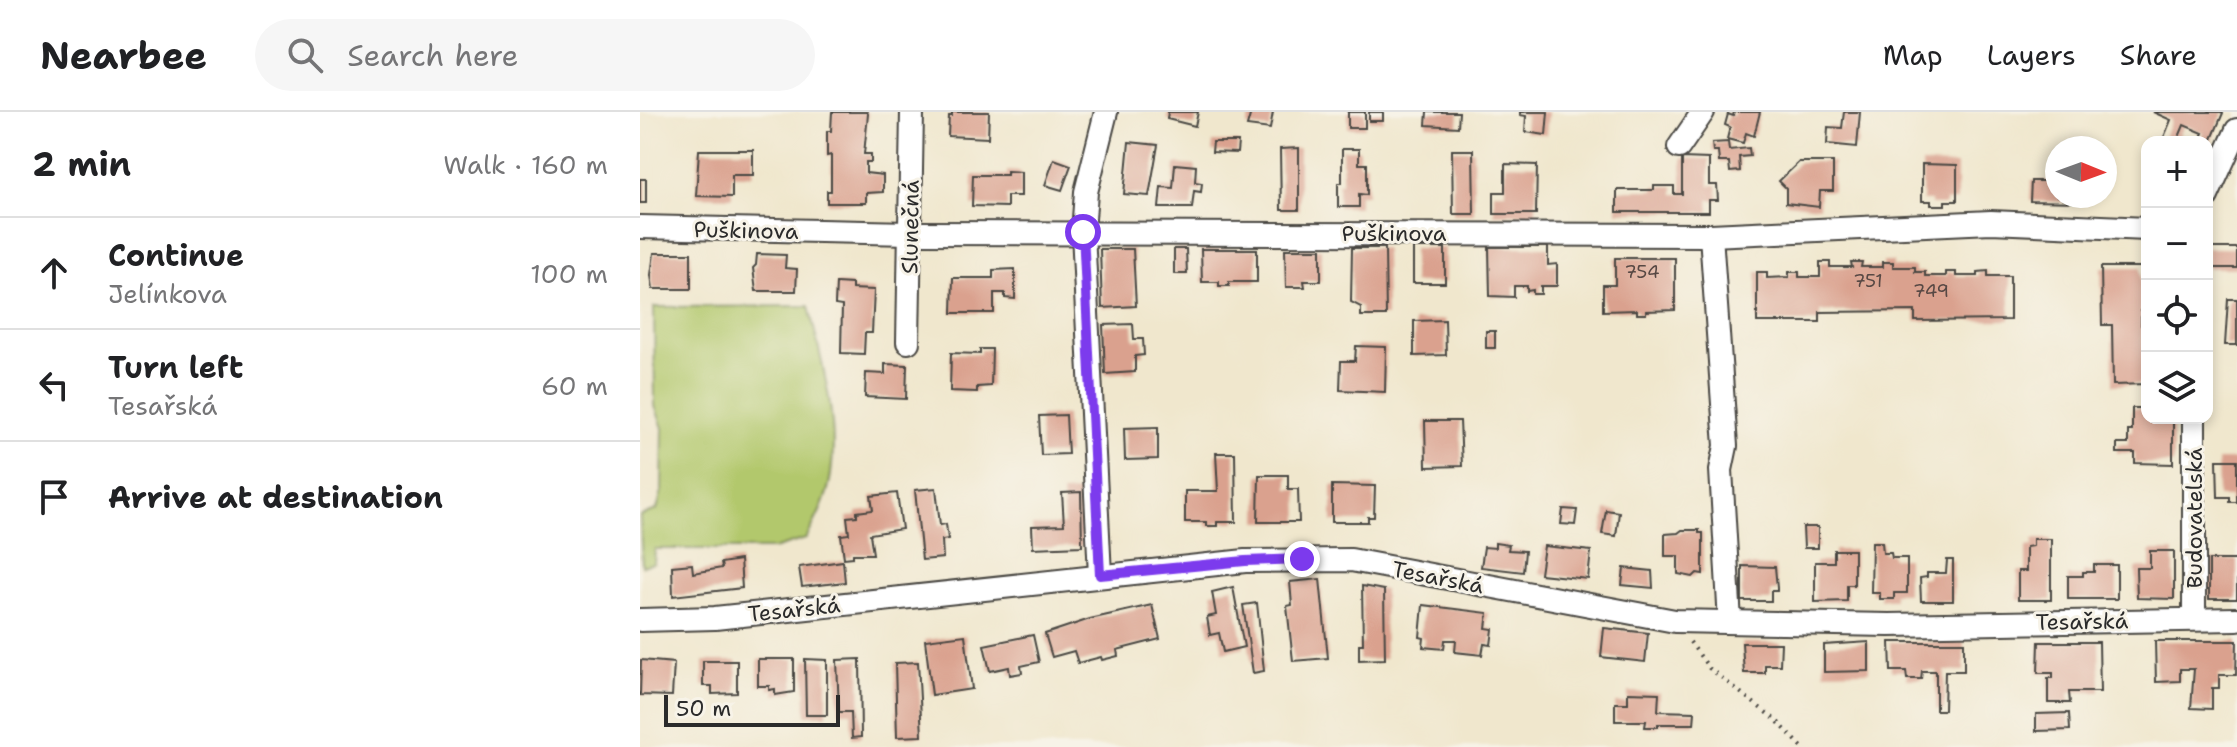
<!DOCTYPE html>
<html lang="en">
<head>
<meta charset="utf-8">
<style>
	body { margin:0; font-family:"Shantell Sans",sans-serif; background:#f6f6f6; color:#202124 }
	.controls { position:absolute; right:24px; top:24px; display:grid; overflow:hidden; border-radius:16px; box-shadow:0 4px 12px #0003 }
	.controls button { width:72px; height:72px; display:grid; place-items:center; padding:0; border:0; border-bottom:2px solid #e0e0e0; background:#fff; color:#202124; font:40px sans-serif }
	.compass { position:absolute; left:1405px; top:24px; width:72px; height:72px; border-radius:50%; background:#fff; box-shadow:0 4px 12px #0003; rotate:91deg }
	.scale { position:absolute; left:24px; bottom:20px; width:176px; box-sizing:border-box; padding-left:8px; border:4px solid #2b2b2b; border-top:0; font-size:22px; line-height:28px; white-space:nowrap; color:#2b2b2b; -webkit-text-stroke:6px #f7f3e8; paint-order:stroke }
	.stop { position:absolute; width:24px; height:24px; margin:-18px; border:6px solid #7c3aed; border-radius:50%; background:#fff }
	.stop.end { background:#7c3aed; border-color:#fff; box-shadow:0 2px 8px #0008 }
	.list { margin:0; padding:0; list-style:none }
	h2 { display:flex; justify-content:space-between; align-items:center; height:104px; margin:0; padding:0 32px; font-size:34px }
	h2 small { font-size:26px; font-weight:400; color:#757577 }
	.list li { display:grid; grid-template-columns:52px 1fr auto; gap:24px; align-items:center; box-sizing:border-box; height:112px; padding:0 32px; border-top:2px solid #e0e0e0 }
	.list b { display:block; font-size:30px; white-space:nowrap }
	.list p { margin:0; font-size:26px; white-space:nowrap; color:#757577 }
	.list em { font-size:26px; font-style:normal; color:#757577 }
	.icon { flex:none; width:44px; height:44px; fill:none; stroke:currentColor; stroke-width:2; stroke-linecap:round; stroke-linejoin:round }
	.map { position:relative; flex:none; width:1597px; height:635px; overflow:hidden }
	header { display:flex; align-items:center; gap:48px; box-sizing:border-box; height:112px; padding:0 40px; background:#fff; border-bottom:2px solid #e0e0e0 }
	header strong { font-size:38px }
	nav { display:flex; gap:44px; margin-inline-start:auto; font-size:28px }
	.search { width:560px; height:72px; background:#f6f6f6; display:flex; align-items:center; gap:20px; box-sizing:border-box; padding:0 28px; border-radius:44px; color:#757577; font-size:30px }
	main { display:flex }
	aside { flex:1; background:#fff }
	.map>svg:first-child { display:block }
	.green { fill:#b2c86c; stroke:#6e7a4c; stroke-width:2 }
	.building { fill:#daa18e }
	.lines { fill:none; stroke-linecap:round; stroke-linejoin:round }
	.minor-casing { stroke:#494743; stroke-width:26 }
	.path { stroke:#494743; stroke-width:4; stroke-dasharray:2 6; stroke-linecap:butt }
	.minor { stroke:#fff; stroke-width:22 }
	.route { stroke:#7c3aed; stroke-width:10 }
	.labels { text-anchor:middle; stroke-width:6; stroke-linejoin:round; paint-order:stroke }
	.number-label { font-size:18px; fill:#574844 }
	.street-label { font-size:22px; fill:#2b2b2b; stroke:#f7f3e8 }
</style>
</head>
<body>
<header>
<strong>Nearbee</strong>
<div class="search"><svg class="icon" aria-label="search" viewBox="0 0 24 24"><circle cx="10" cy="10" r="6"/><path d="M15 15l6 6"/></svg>Search here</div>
<nav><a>Map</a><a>Layers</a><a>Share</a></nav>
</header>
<main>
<aside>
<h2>2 min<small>Walk · 160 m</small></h2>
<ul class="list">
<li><svg class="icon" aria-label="ahead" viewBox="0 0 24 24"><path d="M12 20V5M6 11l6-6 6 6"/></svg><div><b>Continue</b><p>Jelínkova</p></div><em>100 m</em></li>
<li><svg class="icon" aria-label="left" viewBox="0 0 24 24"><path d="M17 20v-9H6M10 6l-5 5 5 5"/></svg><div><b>Turn left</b><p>Tesařská</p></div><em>60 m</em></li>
<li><svg class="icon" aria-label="arrive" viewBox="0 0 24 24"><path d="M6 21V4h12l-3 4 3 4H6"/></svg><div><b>Arrive at destination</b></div></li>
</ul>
</aside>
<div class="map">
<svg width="1597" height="635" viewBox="0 0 1597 635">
	<rect width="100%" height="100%" fill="#f7f3e8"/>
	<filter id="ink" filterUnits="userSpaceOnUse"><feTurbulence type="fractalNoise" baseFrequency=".0125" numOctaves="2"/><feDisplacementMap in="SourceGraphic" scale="16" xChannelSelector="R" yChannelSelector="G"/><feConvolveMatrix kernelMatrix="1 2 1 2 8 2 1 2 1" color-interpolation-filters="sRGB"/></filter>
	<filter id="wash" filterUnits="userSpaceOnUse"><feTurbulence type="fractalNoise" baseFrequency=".006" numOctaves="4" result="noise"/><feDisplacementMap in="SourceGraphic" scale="32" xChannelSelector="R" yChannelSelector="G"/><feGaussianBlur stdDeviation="1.8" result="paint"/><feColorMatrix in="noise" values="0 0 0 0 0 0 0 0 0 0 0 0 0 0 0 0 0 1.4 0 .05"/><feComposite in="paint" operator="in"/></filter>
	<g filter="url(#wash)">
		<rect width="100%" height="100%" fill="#f0e7cd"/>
		<path class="green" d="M 169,194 C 181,249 199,306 191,362 C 188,386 177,406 166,427 L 133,437 L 15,437 L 14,451 L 2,454 L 0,404 L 17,398 L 22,378 L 23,316 L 15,294 L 14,195 Z"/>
		<g id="blocks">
			<g class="building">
				<polygon points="192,0 227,0 228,2 224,42 231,42 231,50 226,50 226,61 243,63 243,80 226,81 226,91 187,91 187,79 191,79 191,43 187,44 187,19 191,19"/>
				<polygon points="312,0 349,0 348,26 308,24 309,4 312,4"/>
				<polygon points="528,0 558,0 555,14 527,7"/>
				<polygon points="611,0 633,0 630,17 607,14"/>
				<rect x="708" y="0" width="17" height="16"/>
				<rect x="729" y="0" width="14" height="9"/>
				<polygon points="787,0 819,0 818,15 786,13"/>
				<polygon points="880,0 908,0 906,23 885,20 886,4 880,3"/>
				<polygon points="1094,0 1120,0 1114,24 1106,21 1103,31 1087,27 1090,15 1085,13 1088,2 1093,4"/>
				<polygon points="1204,0 1220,0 1217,35 1187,32 1188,15 1202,16"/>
				<polygon points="1513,0 1581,0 1583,1 1567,39 1567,30 1559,30 1563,21 1544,13 1537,30 1522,30 1531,8"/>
				<polygon points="489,30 518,33 509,84 484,82"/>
				<polygon points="573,30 598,30 597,41 572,40"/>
				<polygon points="1088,30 1089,38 1109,36 1110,44 1099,45 1100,59 1090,60 1089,50 1079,50 1078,39 1073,39 1072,31"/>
				<polygon points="659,36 659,98 641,98 640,37"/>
				<polygon points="702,37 719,37 719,52 727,52 727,83 719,82 719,95 698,95 698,71 702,71"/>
				<polygon points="59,38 113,38 113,63 92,63 92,85 56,84"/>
				<polygon points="812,38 833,38 834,102 813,102"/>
				<polygon points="1042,46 1069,47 1069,73 1077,73 1078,88 1069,88 1069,100 977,100 977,78 1014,78 1014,74 1034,74 1034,82 1042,82"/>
				<polygon points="414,47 431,53 422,78 405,73"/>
				<polygon points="1159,50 1193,50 1193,79 1180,79 1179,95 1146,91 1146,76 1139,69"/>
				<polygon points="535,52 556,54 555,70 562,71 561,80 554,79 552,96 519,96 521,75 533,76"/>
				<polygon points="865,52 897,53 896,102 854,102 854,80 865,80"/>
				<polygon points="1282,52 1317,53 1317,89 1305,89 1305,93 1291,93 1291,89 1282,89"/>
				<polygon points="367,59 381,60 381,84 367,84 367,95 332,94 333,63 367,63"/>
				<rect x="0" y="67" width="6" height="24"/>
				<polygon points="1391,69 1417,69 1417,84 1441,84 1441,90 1390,89"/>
				<polygon points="849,135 908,135 908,153 917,152 917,174 901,174 901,182 893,182 893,178 887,179 887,174 874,174 874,185 850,184"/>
				<polygon points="712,136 745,136 746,204 721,204 721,195 711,190"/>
				<rect x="773" y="136" width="32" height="35"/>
				<rect x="1567" y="136" width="30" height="20"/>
				<polygon points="460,137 493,137 496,194 462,196"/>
				<polygon points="534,137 546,137 547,162 534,162"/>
				<polygon points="561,137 617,137 617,170 589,170 589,174 579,174 579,170 562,170"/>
				<polygon points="645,137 681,137 681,169 664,169 665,175 646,175"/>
				<polygon points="14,141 51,141 51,177 13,177 11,163"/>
				<polygon points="117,142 146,143 145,156 157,157 156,179 116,179 113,156 116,153"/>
				<polygon points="975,146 1035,146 1035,198 1006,199 1006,202 997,202 997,198 963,199 963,173 975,173"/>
				<polygon points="1180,150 1190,150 1190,155 1212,155 1211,150 1222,150 1221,155 1243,155 1243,150 1253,150 1253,155 1275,155 1275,160 1285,160 1285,164 1306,164 1306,160 1316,160 1316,164 1338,164 1338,160 1348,159 1348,164 1370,164 1370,208 1275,209 1275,199 1180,200 1180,210 1117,210 1117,160 1127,160 1127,166 1149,165 1149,160 1159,160 1159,165 1180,165"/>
				<polygon points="1461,155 1501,155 1501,170 1507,170 1507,176 1501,176 1501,199 1507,199 1507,205 1501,205 1501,213 1507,213 1507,272 1473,273 1472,213 1462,213"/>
				<polygon points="375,157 375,187 365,186 365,181 354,181 354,201 312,201 313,166 353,166 353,158"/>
				<polygon points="196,171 212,172 212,177 234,178 232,221 225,221 224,242 201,241 202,194 195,193"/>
				<polygon points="1588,187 1597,187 1597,233 1585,233"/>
				<polygon points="805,208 806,243 774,244 774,209"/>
				<polygon points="493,212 494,227 503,227 504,243 495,244 495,260 465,262 463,213"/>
				<rect x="846" y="219" width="9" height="17"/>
				<polygon points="716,234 746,235 745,280 700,278 701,249 715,249"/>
				<polygon points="340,237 352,237 351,274 337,275 337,280 310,279 311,241 340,242"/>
				<polygon points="245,252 267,253 266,287 225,285 226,261 245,262"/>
				<polygon points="1492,296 1507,296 1507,306 1533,306 1533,352 1495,351 1495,341 1477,341 1477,332 1488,332 1488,319 1492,319"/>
				<polygon points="426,303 428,342 401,343 399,304"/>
				<polygon points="785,309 820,309 822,354 786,355"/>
				<polygon points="518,315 518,347 485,348 484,316"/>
				<polygon points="576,341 595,341 596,410 577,410 577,414 566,414 566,410 545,410 545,379 578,379"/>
				<polygon points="1577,348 1597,348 1597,390 1590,390 1590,385 1578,385"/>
				<polygon points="619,363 648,363 648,377 658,377 659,410 618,410"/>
				<polygon points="692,373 735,374 734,405 728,405 728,410 692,410"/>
				<polygon points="296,376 300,413 306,412 308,427 302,428 303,446 282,448 275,378"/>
				<polygon points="441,380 442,434 393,436 392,414 424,413 422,381"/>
				<polygon points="257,381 262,417 230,422 233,442 213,442 213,445 204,446 201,423 209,422 207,405 217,404 217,400 233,398 231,384"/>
				<polygon points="923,397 937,398 935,413 921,412"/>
				<polygon points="966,398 979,400 976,424 962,422"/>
				<polygon points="1163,415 1178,415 1178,436 1164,436"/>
				<polygon points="1042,418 1059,418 1059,421 1063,421 1063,462 1057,461 1053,465 1038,462 1038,444 1025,444 1025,422 1038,421"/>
				<polygon points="1393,427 1411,427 1411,488 1378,488 1378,459 1386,459 1386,435 1393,434"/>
				<polygon points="1232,430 1242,430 1243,441 1251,441 1252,446 1267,446 1267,481 1254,481 1254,487 1240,487 1240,481 1231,481"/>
				<polygon points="855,431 869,433 868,438 885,439 883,460 841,455 844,435 855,436"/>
				<polygon points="904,434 951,439 948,467 900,462"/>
				<polygon points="1194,438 1214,438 1214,473 1207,473 1207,489 1175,490 1175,450 1194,450"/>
				<polygon points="1510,439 1534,439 1534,487 1497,486 1496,456 1510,456"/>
				<polygon points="100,448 102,476 33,484 32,454 52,452 53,461 82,456 81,451"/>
				<polygon points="1307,448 1313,448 1313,489 1281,489 1280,466 1287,465 1287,461 1306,461"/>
				<rect x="1569" y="448" width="28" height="39"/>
				<polygon points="203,449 205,470 162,475 159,455"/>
				<polygon points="1454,453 1477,453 1477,487 1428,487 1428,464 1443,464 1443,460 1454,460"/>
				<polygon points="1102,454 1135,455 1137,476 1137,479 1131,479 1131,489 1102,489"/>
				<polygon points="984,456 1012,459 1013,476 982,473"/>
				<polygon points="680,467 688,546 653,549 647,494 652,493 650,470"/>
				<polygon points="722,474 744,478 745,547 719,548 719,532 723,532"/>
				<polygon points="593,475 604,535 583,540 579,521 570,523 567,505 576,503 572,480"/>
				<polygon points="617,491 624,559 613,561 603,493"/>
				<polygon points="512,493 520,527 477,538 478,544 462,548 461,545 438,551 434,539 412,545 405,522 450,507"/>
				<polygon points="783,493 848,501 846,516 853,517 851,533 844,532 842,543 815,540 816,528 805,528 804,537 783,535 784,526 780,525"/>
				<polygon points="964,516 1008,521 1005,550 961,545"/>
				<polygon points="325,523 332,577 292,583 285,528"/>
				<polygon points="393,523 399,550 381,554 382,561 370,563 369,555 350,559 344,533"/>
				<polygon points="1515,529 1597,529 1596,563 1579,563 1579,576 1572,576 1572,597 1551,596 1554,557 1540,557 1540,569 1516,570"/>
				<polygon points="1229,530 1229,559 1184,560 1184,533"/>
				<polygon points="1250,530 1324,530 1324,559 1305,559 1304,598 1296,598 1296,559 1282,559 1281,567 1267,567 1266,559 1251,559"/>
				<polygon points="1399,530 1459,530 1460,580 1429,580 1430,591 1408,591 1408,566 1413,566 1413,561 1398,561"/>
				<polygon points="1102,531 1141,531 1140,553 1125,553 1125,561 1104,561"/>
				<polygon points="118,547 154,547 154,580 135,583 135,577 129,578 129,574 118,574"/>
				<polygon points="165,547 187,548 187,603 166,603"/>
				<polygon points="220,547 221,625 212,626 211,600 199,600 197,548"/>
				<polygon points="1,548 34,551 32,584 0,583"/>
				<polygon points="63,549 97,549 97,581 72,582 72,574 63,574"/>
				<polygon points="278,550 282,624 257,625 255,551"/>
				<polygon points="988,580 1019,581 1018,599 1055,600 1054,612 1018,612 1018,615 1005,615 1006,609 975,609 975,591 988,591"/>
				<polygon points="1429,601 1430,618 1396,619 1396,602"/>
			</g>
		</g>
	</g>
	<g filter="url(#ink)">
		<use href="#blocks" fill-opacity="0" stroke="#494743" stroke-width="2"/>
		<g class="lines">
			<g class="minor-casing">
				<g id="minor">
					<polyline points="1039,35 1063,0"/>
					<polyline points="1567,84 1597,18"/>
					<polyline points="0,115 270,121 1071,123 1351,110 1507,117"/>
					<polyline points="1071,123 1086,334 1081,358 1090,510"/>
					<polyline points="268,230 272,0"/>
					<polyline points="1554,306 1554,507"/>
					<polyline points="460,463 443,120 446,80 466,0"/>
					<polyline points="0,508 75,506 605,449 711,448 1035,509 1249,513 1597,507"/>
				</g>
			</g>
			<polyline class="path" points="1050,530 1069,556 1137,609 1162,635"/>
			<use href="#minor" class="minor"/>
		</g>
	</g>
	<g class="lines" filter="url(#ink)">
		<polyline class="route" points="443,120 460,463 605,449 662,447"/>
	</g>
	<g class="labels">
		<g class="number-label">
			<text x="1002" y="166">754</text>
			<text x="1228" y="175">751</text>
			<text x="1291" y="185">749</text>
		</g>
		<g class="street-label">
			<text transform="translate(270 115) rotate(-89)" y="8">Slunečná</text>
			<text transform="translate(106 118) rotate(1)" y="8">Puškinova</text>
			<text x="754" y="129">Puškinova</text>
			<text transform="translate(1554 406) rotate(-90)" y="8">Budovatelská</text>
			<text transform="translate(798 465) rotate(11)" y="8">Tesařská</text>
			<text transform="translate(154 497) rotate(-6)" y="8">Tesařská</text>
			<text transform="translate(1442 509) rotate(-1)" y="8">Tesařská</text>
		</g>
	</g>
</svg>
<div class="controls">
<button>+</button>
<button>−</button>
<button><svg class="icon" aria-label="locate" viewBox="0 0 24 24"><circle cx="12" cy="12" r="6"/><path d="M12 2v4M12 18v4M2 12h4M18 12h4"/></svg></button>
<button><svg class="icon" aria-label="layers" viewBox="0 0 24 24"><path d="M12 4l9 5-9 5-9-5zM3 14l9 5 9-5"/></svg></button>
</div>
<svg class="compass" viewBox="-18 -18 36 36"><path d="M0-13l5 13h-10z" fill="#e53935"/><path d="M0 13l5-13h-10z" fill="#757577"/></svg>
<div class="scale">50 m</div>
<div class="stop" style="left:443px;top:120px"></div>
<div class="stop end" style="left:662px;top:447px"></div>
</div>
</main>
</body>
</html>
